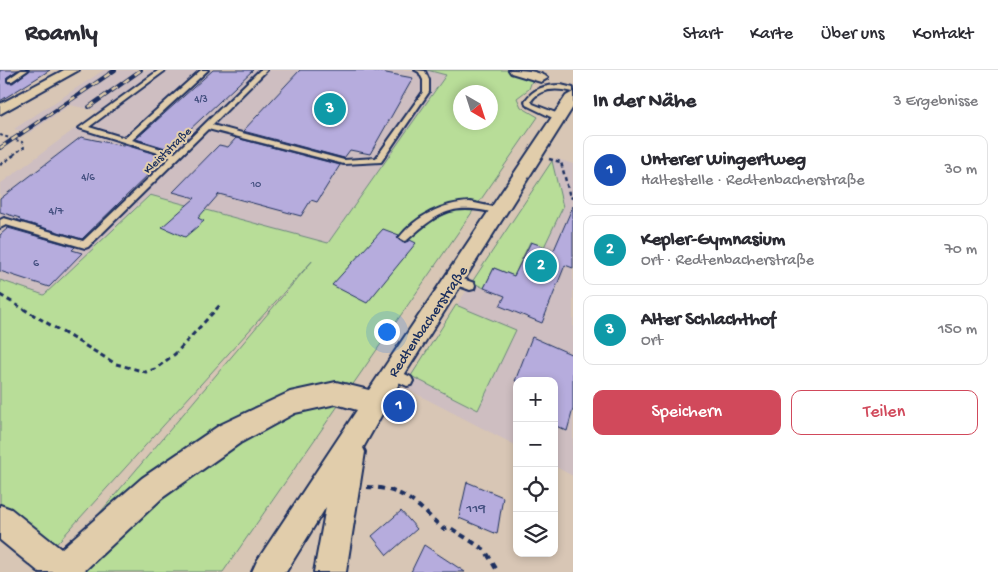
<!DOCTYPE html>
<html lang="de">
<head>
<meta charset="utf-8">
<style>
	body { margin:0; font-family:"Gochi Hand",sans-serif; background:#f7f7f7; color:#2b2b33 }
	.controls { position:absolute; right:15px; bottom:15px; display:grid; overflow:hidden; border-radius:10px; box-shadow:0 2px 8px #0003 }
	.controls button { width:45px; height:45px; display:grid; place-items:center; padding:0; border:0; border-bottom:1px solid #e1e1e2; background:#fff; color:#2b2b33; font:25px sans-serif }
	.compass { position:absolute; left:453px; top:15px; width:45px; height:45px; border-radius:50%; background:#fff; box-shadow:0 2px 8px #0003; rotate:141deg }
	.you { position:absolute; left:386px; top:261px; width:18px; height:18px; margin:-12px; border:4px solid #fff; border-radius:50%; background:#1a73e8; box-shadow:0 0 0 8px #1a73e833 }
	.badge { display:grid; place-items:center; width:32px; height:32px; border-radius:50%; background:#d1495b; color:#fff; font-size:16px; font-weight:700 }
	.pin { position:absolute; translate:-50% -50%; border:2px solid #fff; box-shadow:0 1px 5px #0006 }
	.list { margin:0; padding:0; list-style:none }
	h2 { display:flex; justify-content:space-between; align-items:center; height:65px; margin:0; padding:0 20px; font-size:21px }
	h2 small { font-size:16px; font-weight:400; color:#7c7c81 }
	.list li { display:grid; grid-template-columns:32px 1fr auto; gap:15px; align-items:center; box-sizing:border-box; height:70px; margin:0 10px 10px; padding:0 10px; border:1px solid #e1e1e2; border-radius:10px }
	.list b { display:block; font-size:19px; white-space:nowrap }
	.list p { margin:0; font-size:16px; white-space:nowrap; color:#7c7c81 }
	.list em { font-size:16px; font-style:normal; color:#7c7c81 }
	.actions { display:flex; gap:10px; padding:15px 20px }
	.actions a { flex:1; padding:11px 0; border:1px solid #d1495b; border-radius:10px; text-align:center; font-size:18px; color:#d1495b }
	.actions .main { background:#d1495b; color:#fff }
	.icon { flex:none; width:28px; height:28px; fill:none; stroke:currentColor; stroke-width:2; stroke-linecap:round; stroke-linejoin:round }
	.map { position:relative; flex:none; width:573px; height:502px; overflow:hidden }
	header { display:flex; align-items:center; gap:30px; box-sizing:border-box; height:70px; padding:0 25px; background:#fff; border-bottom:1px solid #e1e1e2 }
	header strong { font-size:24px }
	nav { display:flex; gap:28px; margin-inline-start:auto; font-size:18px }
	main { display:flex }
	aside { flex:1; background:#fff }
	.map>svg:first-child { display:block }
	.built { fill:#cebec1 }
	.green { fill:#b8dd98; stroke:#6a867b; fill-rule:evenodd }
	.building { fill:#b6acdd; stroke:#1b2f5e }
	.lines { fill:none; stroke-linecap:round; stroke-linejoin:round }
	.lane-casing { stroke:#1b2f5e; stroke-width:4 }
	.street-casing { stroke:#1b2f5e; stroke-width:4 }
	.path-far3 { stroke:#1b2f5e; stroke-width:2; stroke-dasharray:3 2.5; stroke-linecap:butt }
	.path-far2 { stroke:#1b2f5e; stroke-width:2.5; stroke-dasharray:4 3; stroke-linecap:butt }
	.path-far1 { stroke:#1b2f5e; stroke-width:3; stroke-dasharray:5 4; stroke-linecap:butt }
	.path { stroke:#1b2f5e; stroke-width:4; stroke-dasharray:6 5; stroke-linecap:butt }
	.lane { fill:#e1cdab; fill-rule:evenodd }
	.street { fill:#e1cdab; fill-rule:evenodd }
	.rail-casing { stroke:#1b2f5e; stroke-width:4 }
	.rail { stroke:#e1cdab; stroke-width:2.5; stroke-dasharray:7; stroke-linecap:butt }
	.labels { text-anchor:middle; stroke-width:4; stroke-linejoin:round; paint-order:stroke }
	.far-number-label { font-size:11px; fill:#424e7e }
	.far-street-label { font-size:12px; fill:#1b2f5e; stroke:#e1cdab }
	.number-label { font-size:12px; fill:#424e7e }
	.street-label { font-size:15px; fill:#1b2f5e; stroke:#e1cdab }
	.near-number-label { font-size:15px; fill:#424e7e }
</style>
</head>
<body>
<header>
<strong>Roamly</strong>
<nav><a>Start</a><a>Karte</a><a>Über uns</a><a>Kontakt</a></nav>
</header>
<main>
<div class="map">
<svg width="573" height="502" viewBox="0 0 573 502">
	<rect width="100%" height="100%" fill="#d8c6b5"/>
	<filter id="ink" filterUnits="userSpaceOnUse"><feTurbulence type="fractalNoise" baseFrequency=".02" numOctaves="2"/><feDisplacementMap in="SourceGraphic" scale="10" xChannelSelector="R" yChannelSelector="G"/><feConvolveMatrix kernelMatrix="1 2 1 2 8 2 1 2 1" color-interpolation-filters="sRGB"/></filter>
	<g filter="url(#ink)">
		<g class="built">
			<polygon points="104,0 427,0 446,5 328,174 150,125 44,225 0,210 0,114 99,41 70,35 29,63 14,59"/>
			<polygon points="554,88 573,94 573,406 554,396 554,311 517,311 517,376 403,317"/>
		</g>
		<g class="green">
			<path d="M 427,0 L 506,0 L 533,8 L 529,19 L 517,28 L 521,37 L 538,47 L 223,502 L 50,502 L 313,190 L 51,480 L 0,442 L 0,210 L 44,225 L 150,125 L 328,173 L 446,5 ZM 460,22 L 490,22 L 490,52 L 460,52 Z"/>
			<polygon points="552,91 563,137 544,177 530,172 514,206 494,198 484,218 472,212"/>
			<polygon points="456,235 516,260 478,340 411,306"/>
		</g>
		<g class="building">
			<polygon points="0,0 18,0 7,7 8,13 13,13 30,0 50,0 0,31"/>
			<polygon points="213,0 253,0 169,79 136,69"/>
			<polygon points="300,0 370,0 413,8 370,84 350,80 344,88 243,61"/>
			<polygon points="81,67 123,76 125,75 162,86 149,99 153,100 82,169 17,150 20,148 0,142 0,129"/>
			<polygon points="236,68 340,95 317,132 311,130 301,146 219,124 198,148 204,151 185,167 162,157 195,128 173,122 219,75 228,77"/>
			<polygon points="573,136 573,198 565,195 542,253 500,236 505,226 484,218 494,198 514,206 531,172 554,180"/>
			<polygon points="8,158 75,177 72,180 82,183 49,217 0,201 0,165"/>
			<polygon points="383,159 399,165 397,168 403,173 410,170 416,173 367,233 332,215"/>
			<polygon points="532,267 573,285 573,339 567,361 554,355 554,311 515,311"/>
			<polygon points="467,412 503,427 497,464 459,448"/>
			<polygon points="401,441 417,459 387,485 372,466"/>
			<polygon points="424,475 465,502 411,502"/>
		</g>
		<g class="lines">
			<g class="lane-casing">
				<g id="lane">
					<polygon points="21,0 28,0 12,11 8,11 8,9"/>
					<polygon points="159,0 166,0 89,57 125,68 201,0 208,0 132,70 175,83 260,0 267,0 212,55 344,90 376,88 423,22 423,10 419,2 415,0 425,1 429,10 429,22 381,92 344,94 208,59 88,177 85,178 6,155 0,158 0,150 4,148 83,171 171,87 79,58"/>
					<path d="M 561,15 L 573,18 L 573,22 C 558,18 541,17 531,31 L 533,34 L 561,45 L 561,49 L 555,49 L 526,35 L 525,31 C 534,18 545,15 561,15 Z"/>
					<path d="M 470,132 L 502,139 L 504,141 L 499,144 C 454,132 441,140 407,170 L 404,171 L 399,168 C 416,146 443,133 470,132 Z"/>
					<polygon points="455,206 474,213 475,216 474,219 470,220 451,213 450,210 451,207"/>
					<polygon points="392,298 411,307 413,311 411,315 407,316 388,307 386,303 388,299"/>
				</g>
			</g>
			<g class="street-casing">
				<g id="street">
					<polygon points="64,0 79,0 0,44 0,34"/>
					<path d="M 509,0 C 521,0 538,0 548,8 L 541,12 L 511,3 Z"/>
					<polygon points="573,22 573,37 401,310 363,378 365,382 346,502 314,502 326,437 286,502 252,502 257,491 357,340 336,334 295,343 240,373 162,428 83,502 39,502 0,470 0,435 11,439 61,479 142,408 220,355 290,322 336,312 369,320 566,26"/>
				</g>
			</g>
			<polyline class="path-far3" points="0,65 22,72 24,77 12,86"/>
			<g class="path-far2">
				<polyline points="549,89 561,92 570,127 573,128"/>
				<polyline points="0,95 14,85"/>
			</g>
			<polyline class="path-far1" points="0,225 116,294 146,302 155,299 175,284 220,235"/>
			<path class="path" d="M 367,417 C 404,418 418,435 443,459 L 449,457 L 485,480 L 498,502"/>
			<use href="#lane" class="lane"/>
			<use href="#street" class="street"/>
			<g class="rail-casing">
				<g id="rail">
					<polyline points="89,37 141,0"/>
					<polyline points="0,78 115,0"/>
				</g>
			</g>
			<use href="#rail" class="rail"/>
		</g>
	</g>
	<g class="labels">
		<g class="far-number-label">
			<text x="201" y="32">4/3</text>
			<text x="88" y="110">4/6</text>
			<text x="256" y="117">10</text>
		</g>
		<g class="far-street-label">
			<text transform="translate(167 80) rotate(-44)" y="4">Kleiststraße</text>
		</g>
		<g class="number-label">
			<text x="56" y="144">4/7</text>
			<text x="36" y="196">6</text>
		</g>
		<g class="street-label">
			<text transform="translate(427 251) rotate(-56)" y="5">Redtenbacherstraße</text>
		</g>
		<g class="near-number-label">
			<text x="476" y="442">119</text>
		</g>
	</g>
</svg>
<div class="controls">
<button>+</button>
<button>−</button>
<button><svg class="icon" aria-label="locate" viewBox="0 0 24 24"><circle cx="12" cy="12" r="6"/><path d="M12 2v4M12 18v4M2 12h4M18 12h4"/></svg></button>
<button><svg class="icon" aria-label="layers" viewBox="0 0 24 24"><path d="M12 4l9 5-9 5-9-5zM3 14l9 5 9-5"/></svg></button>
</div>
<svg class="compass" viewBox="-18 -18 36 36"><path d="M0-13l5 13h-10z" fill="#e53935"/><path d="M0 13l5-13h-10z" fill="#7c7c81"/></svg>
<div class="you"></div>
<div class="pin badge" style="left:399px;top:336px;background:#1a4fb4">1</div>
<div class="pin badge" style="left:541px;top:196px;background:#0f9aa8">2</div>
<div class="pin badge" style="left:330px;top:39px;background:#0f9aa8">3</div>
</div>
<aside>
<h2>In der Nähe<small>3 Ergebnisse</small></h2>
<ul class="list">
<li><span class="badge" style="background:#1a4fb4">1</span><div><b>Unterer Wingertweg</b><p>Haltestelle · Redtenbacherstraße</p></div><em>30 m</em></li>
<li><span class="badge" style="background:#0f9aa8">2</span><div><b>Kepler-Gymnasium</b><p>Ort · Redtenbacherstraße</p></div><em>70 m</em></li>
<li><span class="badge" style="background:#0f9aa8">3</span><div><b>Alter Schlachthof</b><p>Ort</p></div><em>150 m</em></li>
</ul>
<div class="actions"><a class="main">Speichern</a><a>Teilen</a></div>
</aside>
</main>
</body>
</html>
